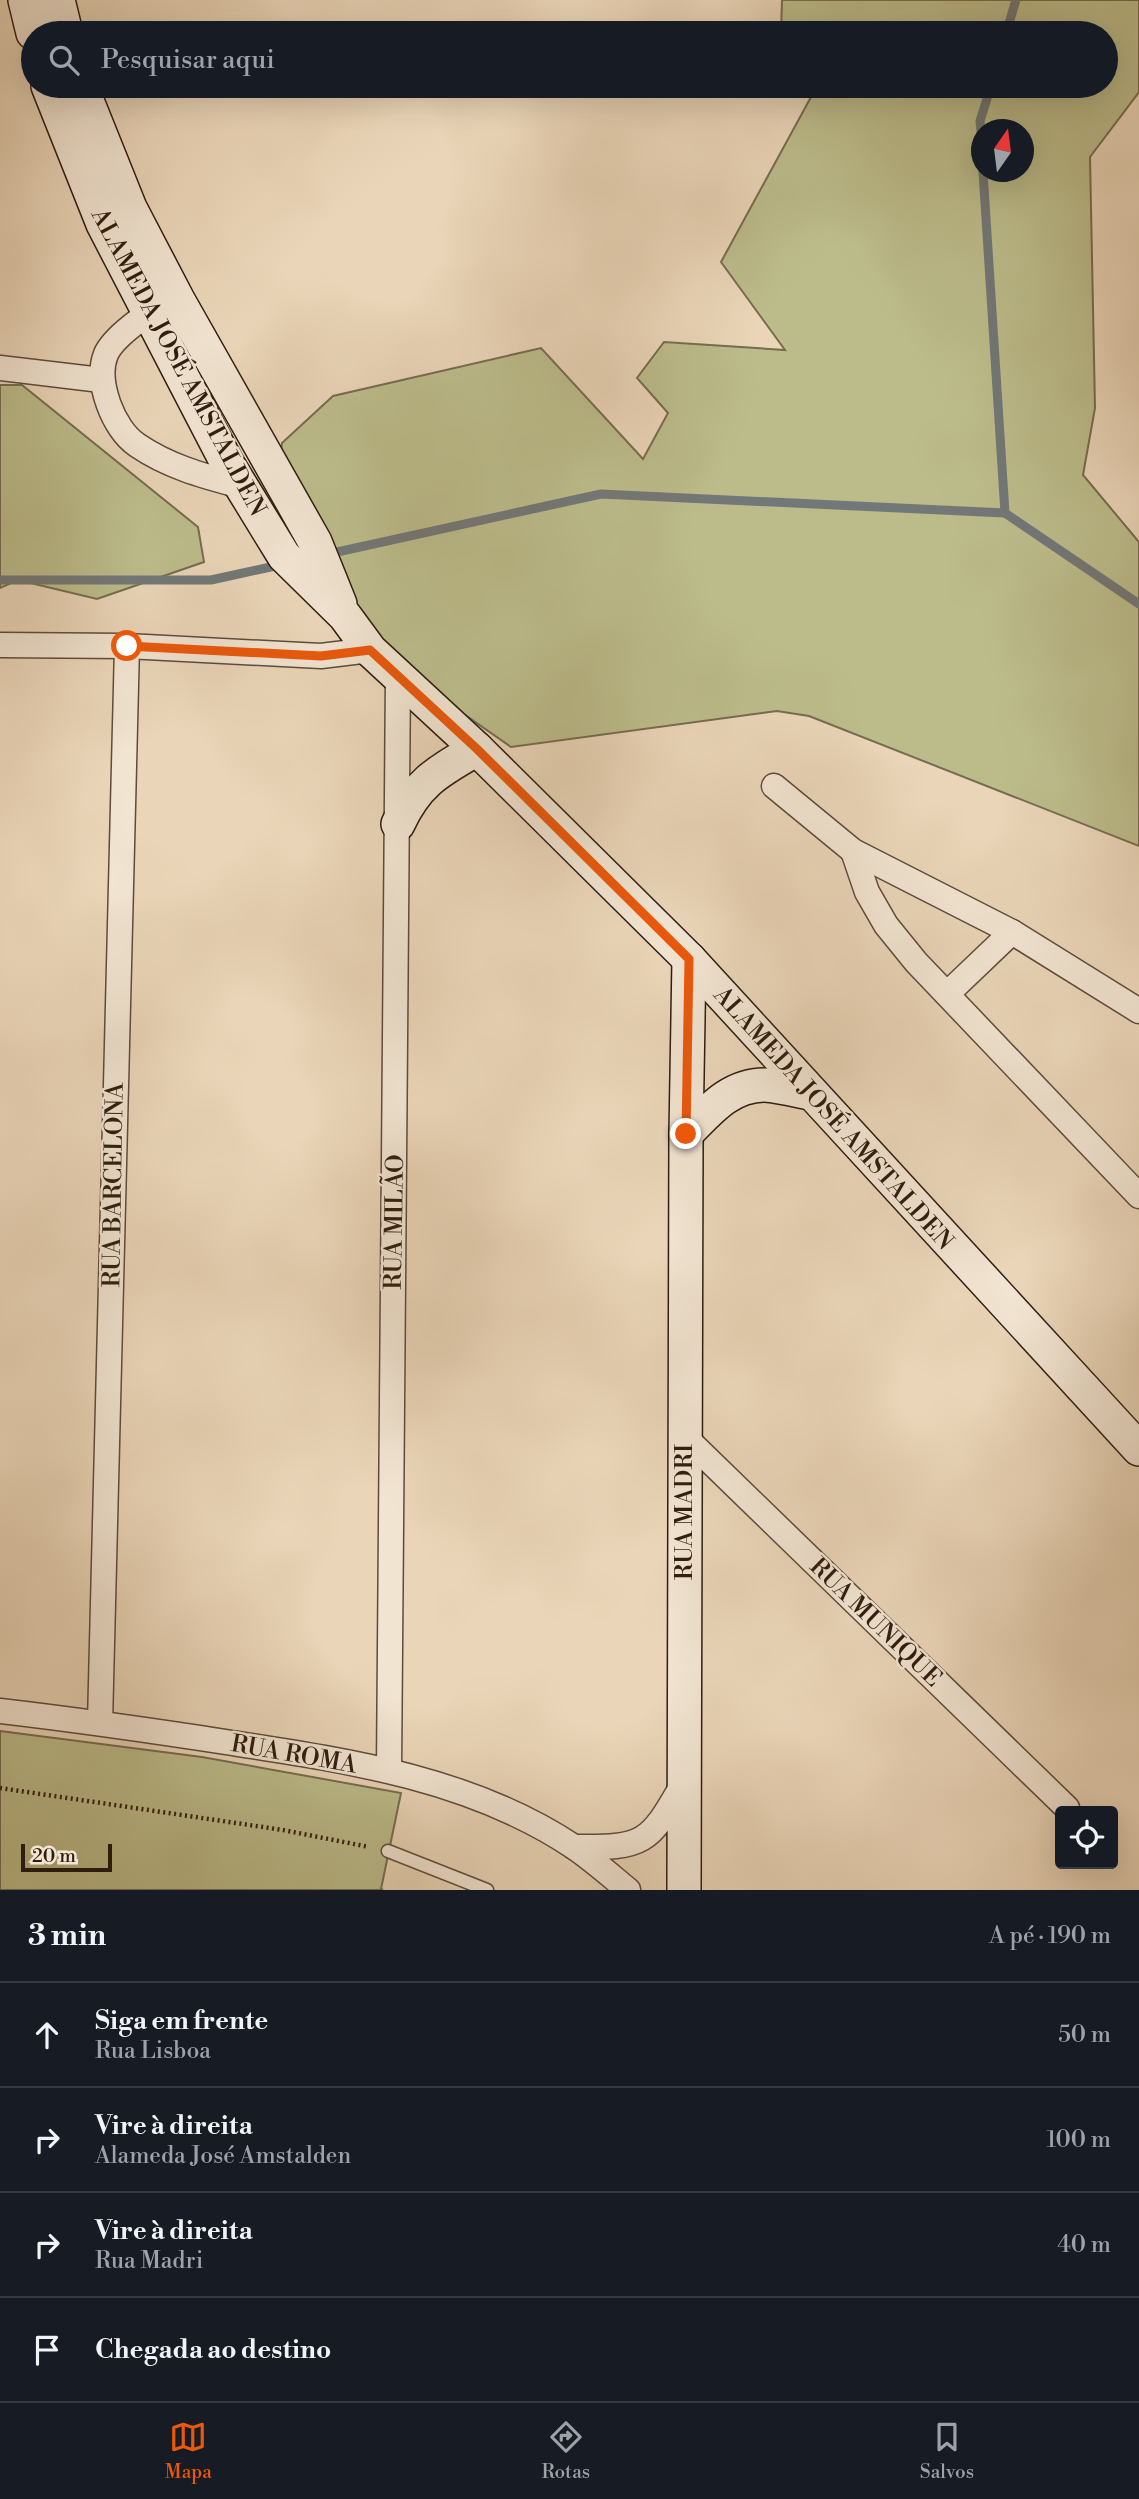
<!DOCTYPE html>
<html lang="pt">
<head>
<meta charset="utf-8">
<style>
	body { margin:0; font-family:"Libre Bodoni",serif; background:#20242c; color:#f1f3f6 }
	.controls { position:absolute; right:21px; bottom:21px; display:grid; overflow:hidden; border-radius:7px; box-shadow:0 7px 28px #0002 }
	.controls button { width:63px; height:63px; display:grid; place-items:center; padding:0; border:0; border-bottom:2px solid #363941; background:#171b24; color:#f1f3f6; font:35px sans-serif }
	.compass { position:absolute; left:971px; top:119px; width:63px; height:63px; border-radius:50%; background:#171b24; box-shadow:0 7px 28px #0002; rotate:14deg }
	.scale { position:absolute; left:21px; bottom:18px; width:91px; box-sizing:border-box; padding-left:7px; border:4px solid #2f1d10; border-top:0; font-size:19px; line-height:24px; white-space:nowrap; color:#2f1d10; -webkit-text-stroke:5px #f1e4d1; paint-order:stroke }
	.stop { position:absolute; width:21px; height:21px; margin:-16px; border:5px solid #ea580c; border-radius:50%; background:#fff }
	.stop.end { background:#ea580c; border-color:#fff; box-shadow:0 2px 7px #0008 }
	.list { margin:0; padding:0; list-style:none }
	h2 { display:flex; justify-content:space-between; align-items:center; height:91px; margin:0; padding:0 28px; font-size:30px }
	h2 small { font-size:23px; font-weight:400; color:#9ea1a6 }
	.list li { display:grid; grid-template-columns:46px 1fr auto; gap:21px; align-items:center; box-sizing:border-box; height:105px; padding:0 28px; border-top:2px solid #363941 }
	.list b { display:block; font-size:26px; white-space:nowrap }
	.list p { margin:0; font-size:23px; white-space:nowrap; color:#9ea1a6 }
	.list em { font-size:23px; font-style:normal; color:#9ea1a6 }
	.icon { flex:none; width:38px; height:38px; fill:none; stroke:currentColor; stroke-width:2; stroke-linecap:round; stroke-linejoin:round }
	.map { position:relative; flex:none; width:1139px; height:1890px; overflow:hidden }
	.search { position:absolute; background:#171b24; box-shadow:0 7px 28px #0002; left:21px; right:21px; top:21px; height:77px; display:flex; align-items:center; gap:18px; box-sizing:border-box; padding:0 24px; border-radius:38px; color:#9ea1a6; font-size:26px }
	.sheet { height:511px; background:#171b24 }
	nav { display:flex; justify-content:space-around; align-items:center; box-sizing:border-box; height:98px; border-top:2px solid #363941; background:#171b24; font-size:19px; color:#9ea1a6 }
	nav a { display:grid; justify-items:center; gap:4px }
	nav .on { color:#ea580c }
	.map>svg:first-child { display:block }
	.green { fill:#bcbc8b; stroke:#766c4e; stroke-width:2; fill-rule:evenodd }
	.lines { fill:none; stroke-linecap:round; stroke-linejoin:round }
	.stream { stroke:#727877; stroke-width:9 }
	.lane-casing { stroke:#5e4b3a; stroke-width:15 }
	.street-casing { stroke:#5e4b3a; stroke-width:27 }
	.secondary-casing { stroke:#2f1d10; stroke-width:36 }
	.path { stroke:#2f1d10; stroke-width:4.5; stroke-dasharray:2 3.5; stroke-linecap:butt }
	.lane { stroke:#f1e4d1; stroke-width:12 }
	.street { stroke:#f1e4d1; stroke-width:24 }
	.secondary { stroke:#f1e4d1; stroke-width:33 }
	.route { stroke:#ea580c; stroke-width:9 }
	.labels { text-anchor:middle; stroke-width:5; stroke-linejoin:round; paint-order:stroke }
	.street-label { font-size:24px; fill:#2f1d10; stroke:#f1e4d1 }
</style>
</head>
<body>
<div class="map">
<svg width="1139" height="1890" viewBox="0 0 1139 1890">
	<rect width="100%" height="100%" fill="#ead5b8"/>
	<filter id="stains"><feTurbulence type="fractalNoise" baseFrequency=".00286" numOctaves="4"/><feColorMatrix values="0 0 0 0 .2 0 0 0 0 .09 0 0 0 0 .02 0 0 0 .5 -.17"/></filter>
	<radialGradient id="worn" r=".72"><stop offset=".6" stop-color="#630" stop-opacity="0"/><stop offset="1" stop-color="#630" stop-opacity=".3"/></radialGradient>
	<g class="green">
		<path d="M 782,0 L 1139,0 L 1139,92 L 1090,157 L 1095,408 L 1083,475 L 1139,542 L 1139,846 L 809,716 L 777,711 L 511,747 L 342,629 L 274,506 L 282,443 L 333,396 L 541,348 L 643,459 L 668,413 L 637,378 L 664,342 L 785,350 L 721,262 L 817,86 L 1106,86 L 1106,33 L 781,33 ZM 982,130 L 1024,130 L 1024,172 L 982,172 Z"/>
		<polygon points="0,385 22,385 198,527 204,562 97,599 18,580 0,588"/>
		<polygon points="0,1731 202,1757 401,1793 381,1889 383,1890 0,1890"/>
	</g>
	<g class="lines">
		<g class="stream">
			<polyline points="1006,33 1016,0"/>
			<polyline points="982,141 980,121 991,86"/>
			<polyline points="983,172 1005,513 1139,604"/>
			<polyline points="328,554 601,494 1005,513"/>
			<polyline points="0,580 211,580 280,565"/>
		</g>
		<g class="lane-casing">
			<polyline id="lane" points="388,1851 487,1890"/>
		</g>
		<g class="street-casing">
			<g id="street">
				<path d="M 162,307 C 146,313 113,338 106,354 C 95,381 113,429 137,445 C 169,467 204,476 241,486"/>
				<polyline points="0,368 101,380"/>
				<polyline points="0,645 127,646 321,656 370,650"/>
				<polyline points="774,786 853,851 1012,932 1139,1011"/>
				<polyline points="853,851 867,892 886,925 916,962 1139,1196"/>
				<polyline points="947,994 1012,932"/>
				<polyline points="684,1436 1067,1808"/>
				<path d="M 0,1711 C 77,1720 154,1731 232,1743 C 350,1761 472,1779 574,1847 C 593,1860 611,1876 628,1890"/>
				<polyline points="100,1723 127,646"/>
				<polyline points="389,1770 398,674"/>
				<path d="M 574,1847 C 644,1848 649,1844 683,1784"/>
			</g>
		</g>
		<g class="secondary-casing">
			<g id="secondary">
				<polyline points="25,0 33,33"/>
				<polyline points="58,0 66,33"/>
				<polyline points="48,86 103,224 227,463 284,556 345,616 370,650 477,749 689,959 1139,1449"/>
				<polyline points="81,86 130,208 178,300 315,542 340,604"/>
				<path d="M 398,824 C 417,782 439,771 477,749"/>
				<path d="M 686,1134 C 709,1111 729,1085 765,1085 C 779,1086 795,1090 810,1093"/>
				<polyline points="684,1890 686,1134 689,959"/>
			</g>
		</g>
		<polyline class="path" points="0,1788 283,1830 369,1847"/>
		<use href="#lane" class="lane"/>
		<use href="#street" class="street"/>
		<use href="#secondary" class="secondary"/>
	</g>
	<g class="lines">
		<polyline class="route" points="127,646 321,656 370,650 477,749 689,959 686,1134"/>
	</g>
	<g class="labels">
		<g class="street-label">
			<text transform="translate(179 362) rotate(62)" y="8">ALAMEDA JOSÉ AMSTALDEN</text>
			<text transform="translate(834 1118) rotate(48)" y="8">ALAMEDA JOSÉ AMSTALDEN</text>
			<text transform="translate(113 1185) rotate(-89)" y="8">RUA BARCELONA</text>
			<text transform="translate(394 1222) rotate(-89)" y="8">RUA MILÃO</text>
			<text transform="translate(684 1512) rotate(-90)" y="8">RUA MADRI</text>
			<text transform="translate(876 1622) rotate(44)" y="8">RUA MUNIQUE</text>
			<text transform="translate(294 1754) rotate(10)" y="8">RUA ROMA</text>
		</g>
	</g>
	<rect width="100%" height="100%" filter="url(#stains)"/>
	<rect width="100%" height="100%" fill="url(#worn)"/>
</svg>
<div class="controls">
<button><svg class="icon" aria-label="locate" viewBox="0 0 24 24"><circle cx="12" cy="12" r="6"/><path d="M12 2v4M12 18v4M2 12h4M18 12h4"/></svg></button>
</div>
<svg class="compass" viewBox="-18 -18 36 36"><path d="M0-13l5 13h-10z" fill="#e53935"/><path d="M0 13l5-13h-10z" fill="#9ea1a6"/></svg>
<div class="scale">20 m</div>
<div class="stop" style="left:127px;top:646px"></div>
<div class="stop end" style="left:686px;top:1134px"></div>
<div class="search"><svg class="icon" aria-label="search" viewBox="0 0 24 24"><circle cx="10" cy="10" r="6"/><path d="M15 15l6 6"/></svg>Pesquisar aqui</div>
</div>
<section class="sheet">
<h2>3 min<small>A pé · 190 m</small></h2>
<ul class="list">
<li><svg class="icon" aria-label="ahead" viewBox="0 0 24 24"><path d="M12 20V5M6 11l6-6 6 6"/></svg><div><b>Siga em frente</b><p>Rua Lisboa</p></div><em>50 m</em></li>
<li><svg class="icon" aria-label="right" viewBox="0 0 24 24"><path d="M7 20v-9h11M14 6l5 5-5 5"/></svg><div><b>Vire à direita</b><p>Alameda José Amstalden</p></div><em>100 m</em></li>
<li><svg class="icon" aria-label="right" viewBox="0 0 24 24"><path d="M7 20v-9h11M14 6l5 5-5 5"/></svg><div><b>Vire à direita</b><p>Rua Madri</p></div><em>40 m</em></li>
<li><svg class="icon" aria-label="arrive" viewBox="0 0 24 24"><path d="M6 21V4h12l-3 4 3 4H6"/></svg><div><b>Chegada ao destino</b></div></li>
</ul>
</section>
<nav>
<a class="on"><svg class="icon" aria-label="map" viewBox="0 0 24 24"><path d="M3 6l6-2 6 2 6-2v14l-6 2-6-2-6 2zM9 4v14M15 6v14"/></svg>Mapa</a>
<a><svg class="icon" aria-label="directions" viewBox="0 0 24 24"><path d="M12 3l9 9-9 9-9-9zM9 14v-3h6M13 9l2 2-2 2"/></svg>Rotas</a>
<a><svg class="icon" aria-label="saved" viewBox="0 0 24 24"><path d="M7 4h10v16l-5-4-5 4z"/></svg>Salvos</a>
</nav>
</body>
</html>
